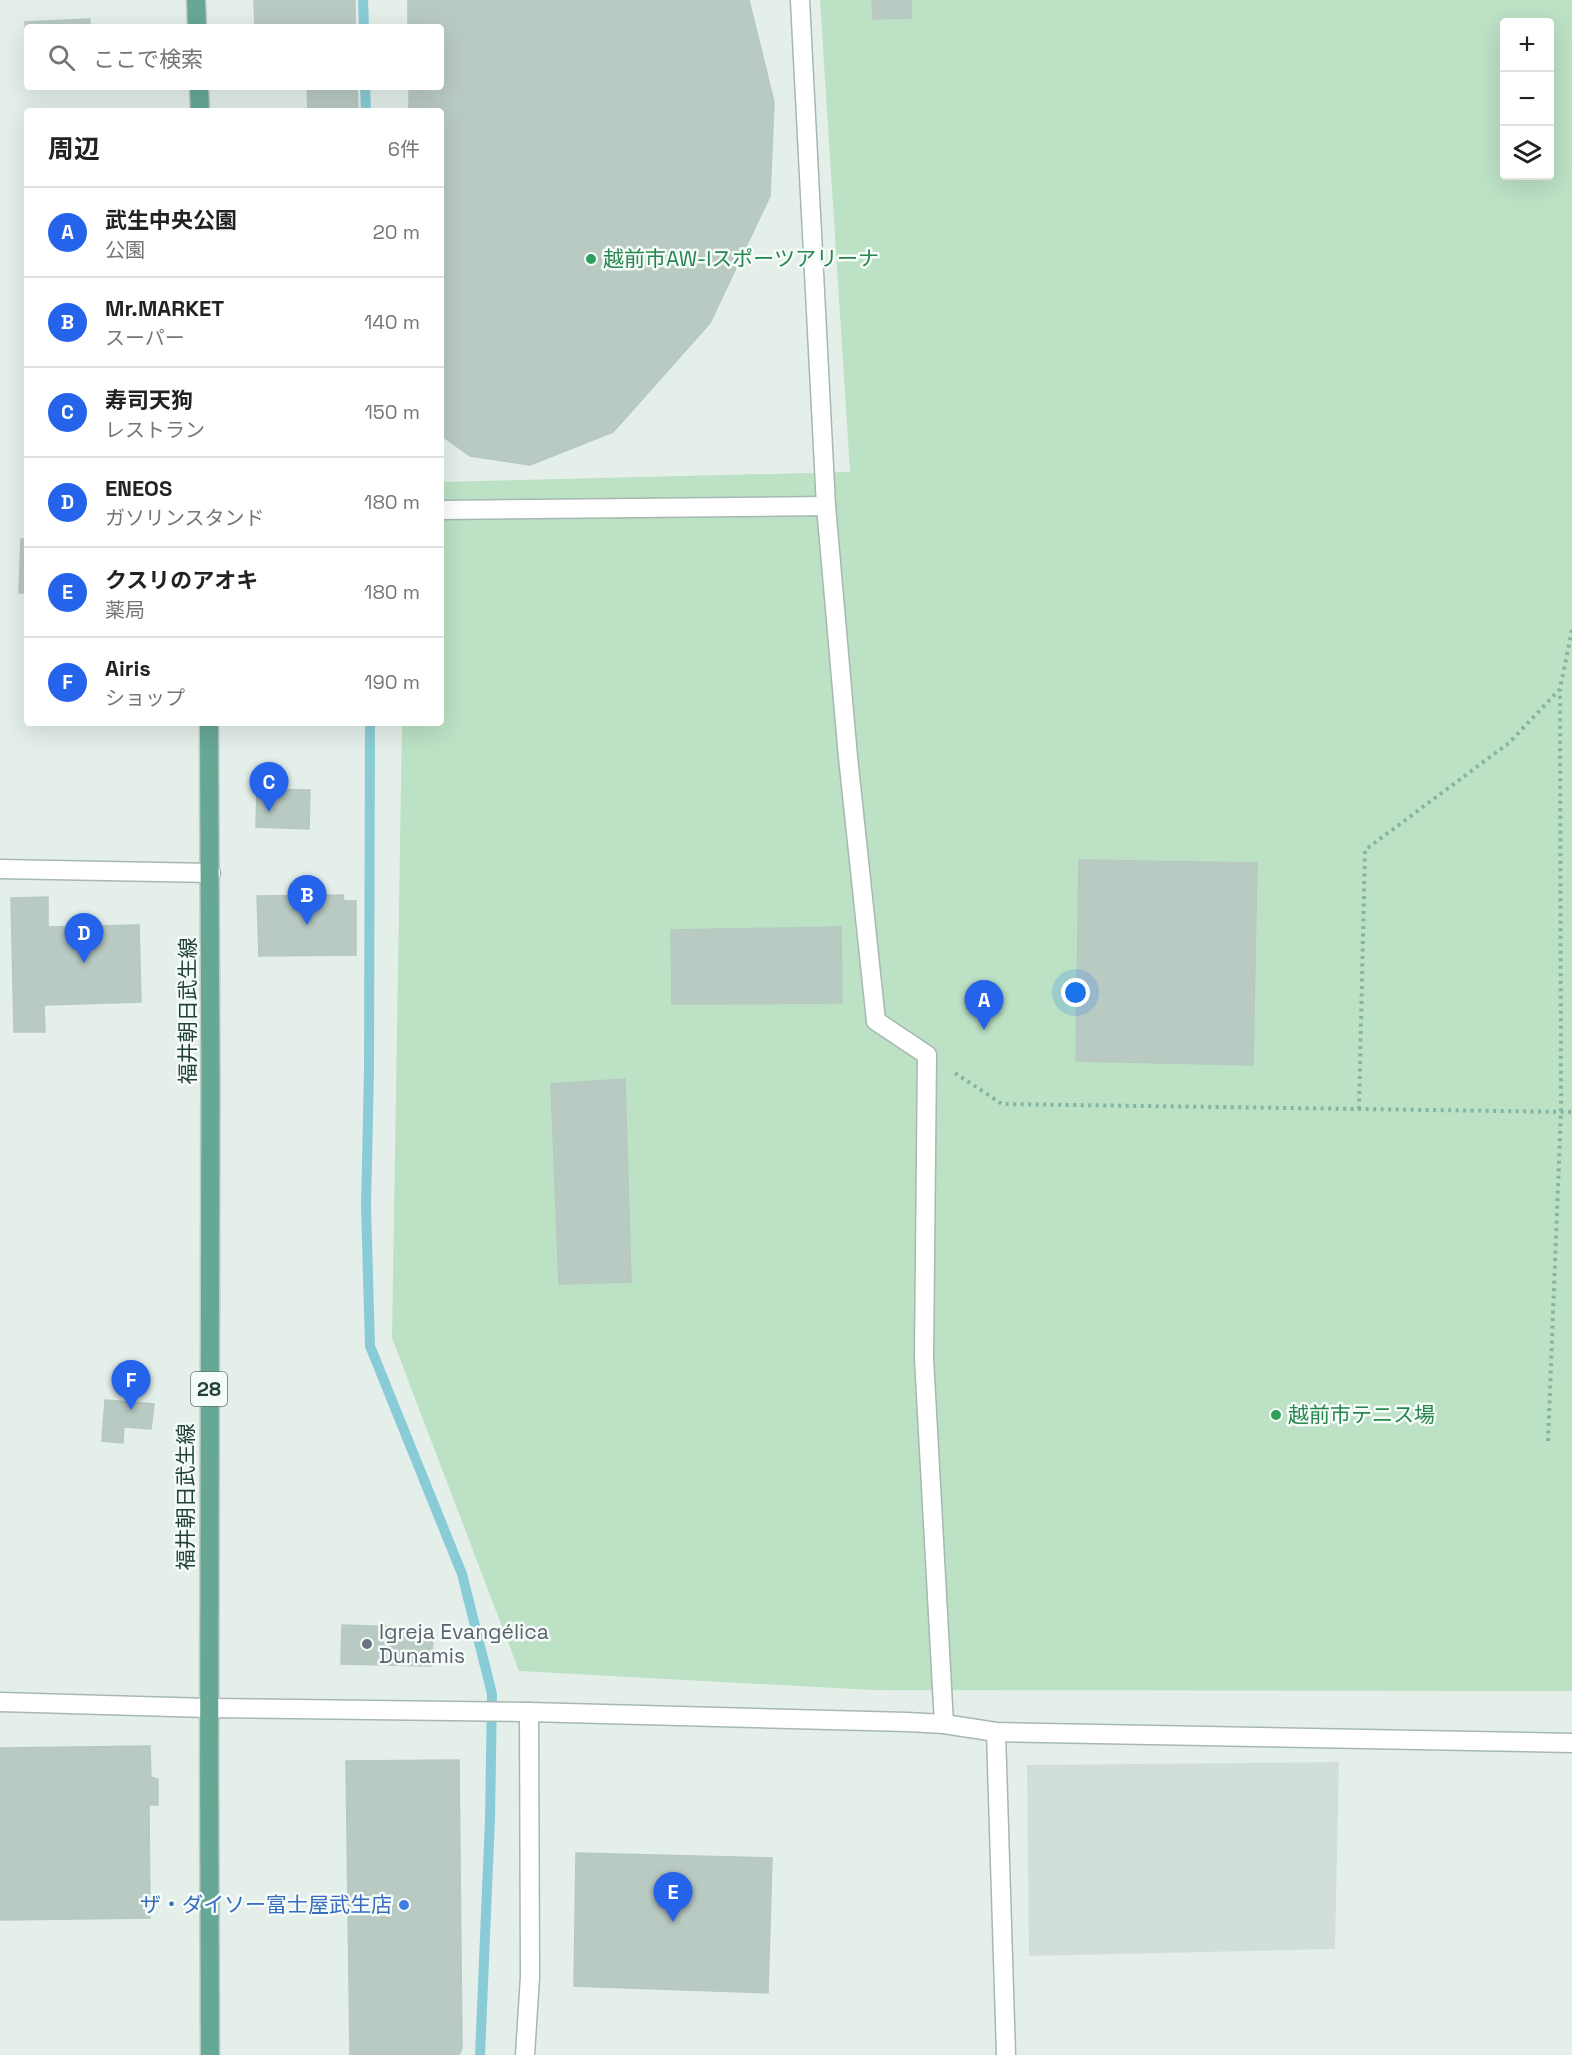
<!DOCTYPE html>
<html lang="ja">
<head>
<meta charset="utf-8">
<style>
	body { margin:0; font-family:"Space Grotesk","Noto Sans JP",sans-serif; background:#f2f2f2; color:#222 }
	.controls { position:absolute; right:18px; top:18px; display:grid; overflow:hidden; border-radius:6px; box-shadow:0 6px 24px #0002 }
	.controls button { width:54px; height:54px; display:grid; place-items:center; padding:0; border:0; border-bottom:2px solid #e0e0e0; background:#fff; color:#222; font:30px sans-serif }
	.you { position:absolute; left:1076px; top:993px; width:21px; height:21px; margin:-15px; border:4px solid #fff; border-radius:50%; background:#1a73e8; box-shadow:0 0 0 9px #1a73e833 }
	.badge { display:grid; place-items:center; width:39px; height:39px; border-radius:50%; background:#2563eb; color:#fff; font-size:20px; font-weight:700 }
	.pin { position:absolute; translate:-50% -50px; filter:drop-shadow(0 2px 3px #0008) }
	.pin::after { content:''; position:absolute; top:32px; width:21px; height:18px; background:inherit; clip-path:polygon(0 0,100% 0,50% 100%) }
	.list { margin:0; padding:0; list-style:none }
	h2 { display:flex; justify-content:space-between; align-items:center; height:78px; margin:0; padding:0 24px; font-size:26px }
	h2 small { font-size:20px; font-weight:400; color:#767676 }
	.list li { display:grid; grid-template-columns:39px 1fr auto; gap:18px; align-items:center; box-sizing:border-box; height:90px; padding:0 24px; border-top:2px solid #e0e0e0 }
	.list b { display:block; font-size:22px; white-space:nowrap }
	.list p { margin:0; font-size:20px; white-space:nowrap; color:#767676 }
	.list em { font-size:20px; font-style:normal; color:#767676 }
	.icon { flex:none; width:33px; height:33px; fill:none; stroke:currentColor; stroke-width:2; stroke-linecap:round; stroke-linejoin:round }
	.map { position:relative; flex:none; width:1572px; height:2055px; overflow:hidden }
	.search { position:absolute; background:#fff; box-shadow:0 6px 24px #0002; left:24px; top:24px; width:420px; height:66px; display:flex; align-items:center; gap:15px; box-sizing:border-box; padding:0 21px; border-radius:6px; color:#767676; font-size:22px }
	.panel { position:absolute; background:#fff; box-shadow:0 6px 24px #0002; left:24px; top:108px; width:420px; height:618px; border-radius:6px }
	.map>svg:first-child { display:block }
	.built { fill:#d2dfd9 }
	.green { fill:#bce1c5; fill-rule:evenodd }
	.lines { fill:none; stroke-linecap:round; stroke-linejoin:round }
	.stream { stroke:#89ccd7; stroke-width:10 }
	.building { fill:#b9cac3; stroke:#b6c9c1; stroke-width:1.5 }
	.minor-casing { stroke:#a6b8b1; stroke-width:21 }
	.major-casing { stroke:#c1cac8; stroke-width:21 }
	.path { stroke:#82b5a4; stroke-width:4; stroke-dasharray:3 4.5; stroke-linecap:butt }
	.minor { stroke:#fff; stroke-width:18 }
	.major { stroke:#66a796; stroke-width:18 }
	.leisure-dot { fill:#2e9e5b; stroke:#f5fbf8; stroke-width:2 }
	.worship-dot { fill:#6b7280; stroke:#f5fbf8; stroke-width:2 }
	.shop-dot { fill:#3f7fe0; stroke:#f5fbf8; stroke-width:2 }
	.labels { text-anchor:middle; stroke-width:5; stroke-linejoin:round; paint-order:stroke }
	.shield { fill:#f5fbf8; stroke:#617a72; stroke-width:1.5 }
	.shield-label { font-size:20px; font-weight:bold; fill:#224239 }
	.leisure-label { font-size:21px; fill:#27864d; stroke:#f5fbf8; text-anchor:start }
	.street-label { font-size:21px; fill:#224239; stroke:#f5fbf8 }
	.worship-label { font-size:21px; fill:#5b616d; stroke:#f5fbf8; text-anchor:start }
	.shop-label { font-size:21px; fill:#366cbe; stroke:#f5fbf8; text-anchor:end }
</style>
</head>
<body>
<div class="map">
<svg width="1572" height="2055" viewBox="0 0 1572 2055">
	<rect width="100%" height="100%" fill="#e4efea"/>
	<polygon class="built" points="1339,1762 1335,1949 1029,1956 1027,1765"/>
	<path class="green" d="M 820,0 L 1572,0 L 1572,1691 L 871,1690 L 519,1671 L 392,1338 L 402,723 L 441,723 L 441,482 L 850,472 ZM 1504,22 L 1550,22 L 1550,176 L 1504,176 Z"/>
	<g class="lines">
		<g class="stream">
			<polyline points="363,0 364,27"/>
			<polyline points="365,87 366,111"/>
			<polyline points="370,723 369,1071 366,1206 370,1346 462,1574 492,1694 490,1819 480,2055"/>
		</g>
	</g>
	<g class="building">
		<polygon points="254,0 355,0 355,27 255,27"/>
		<polygon points="408,0 749,0 774,102 770,196 710,323 613,432 530,465 470,456 441,435 441,111 409,111 409,87 441,87 441,27 408,27"/>
		<polygon points="872,0 911,0 911,18 873,19"/>
		<polygon points="90,19 90,27 27,27 27,73 25,22"/>
		<polygon points="307,87 357,87 358,111 308,111"/>
		<polygon points="21,539 27,539 27,593 19,593"/>
		<polygon points="255,723 319,723 319,725"/>
		<polygon points="257,789 310,790 309,829 256,827"/>
		<polygon points="1079,860 1257,863 1253,1065 1076,1061"/>
		<polygon points="343,895 344,901 356,901 356,955 259,956 257,896"/>
		<polygon points="48,897 48,927 139,925 141,1002 44,1005 45,1032 14,1032 11,898"/>
		<polygon points="841,927 842,1003 672,1004 671,930"/>
		<polygon points="625,1079 631,1282 559,1284 551,1084"/>
		<polygon points="105,1400 154,1404 151,1429 124,1427 123,1443 102,1441"/>
		<polygon points="342,1625 433,1628 432,1666 341,1664"/>
		<polygon points="150,1746 151,1777 158,1779 158,1805 149,1805 150,1918 0,1920 0,1748"/>
		<polygon points="459,1760 462,2048 459,2055 350,2055 346,1761"/>
		<polygon points="576,1853 772,1858 768,1993 574,1986"/>
	</g>
	<g class="lines">
		<g class="minor-casing">
			<g id="minor">
				<polyline points="800,0 826,506 848,757 876,1021 927,1055 924,1358 944,1724"/>
				<polyline points="441,510 826,506"/>
				<polyline points="0,869 211,873"/>
				<polyline points="0,1702 208,1708 529,1712 907,1722 944,1724 996,1732 1572,1743"/>
				<polyline points="996,1732 1006,2055"/>
				<polyline points="525,2055 530,1977 529,1712"/>
			</g>
		</g>
		<g class="major-casing">
			<g id="major">
				<polyline points="196,0 197,27"/>
				<polyline points="199,87 200,111"/>
				<path d="M 209,723 C 213,1167 207,1611 210,2055"/>
			</g>
		</g>
		<g class="path">
			<polyline points="955,1073 1002,1104 1572,1112"/>
			<polyline points="1359,1109 1365,850 1509,743 1560,689 1572,630"/>
			<polyline points="1548,1441 1561,1111 1560,689"/>
		</g>
		<use href="#minor" class="minor"/>
		<use href="#major" class="major"/>
	</g>
	<g class="leisure-dot">
		<circle cx="591" cy="259" r="6"/>
		<circle cx="1276" cy="1415" r="6"/>
	</g>
	<circle class="worship-dot" cx="367" cy="1644" r="6"/>
	<circle class="shop-dot" cx="404" cy="1905" r="6"/>
	<g class="labels">
		<rect class="shield" x="191" y="1372" width="36" height="34" rx="4.5"/>
		<g class="shield-label">
			<text x="209" y="1396">28</text>
		</g>
		<g class="leisure-label">
			<text x="603" y="266">越前市AW-Iスポーツアリーナ</text>
			<text x="1288" y="1422">越前市テニス場</text>
		</g>
		<g class="street-label">
			<text transform="translate(188 1011) rotate(-90)" y="7">福井朝日武生線</text>
			<text transform="translate(186 1497) rotate(-90)" y="7">福井朝日武生線</text>
		</g>
		<g class="worship-label">
			<text x="379" y="1639">Igreja Evangélica<tspan x="379" dy="24">Dunamis</tspan></text>
		</g>
		<g class="shop-label">
			<text x="392" y="1912">ザ・ダイソー富士屋武生店</text>
		</g>
	</g>
</svg>
<div class="controls">
<button>+</button>
<button>−</button>
<button><svg class="icon" aria-label="layers" viewBox="0 0 24 24"><path d="M12 4l9 5-9 5-9-5zM3 14l9 5 9-5"/></svg></button>
</div>
<div class="you"></div>
<div class="pin badge" style="left:984px;top:1030px">A</div>
<div class="pin badge" style="left:307px;top:925px">B</div>
<div class="pin badge" style="left:269px;top:812px">C</div>
<div class="pin badge" style="left:84px;top:963px">D</div>
<div class="pin badge" style="left:673px;top:1922px">E</div>
<div class="pin badge" style="left:131px;top:1410px">F</div>
<div class="search"><svg class="icon" aria-label="search" viewBox="0 0 24 24"><circle cx="10" cy="10" r="6"/><path d="M15 15l6 6"/></svg>ここで検索</div>
<section class="panel">
<h2>周辺<small>6件</small></h2>
<ul class="list">
<li><span class="badge">A</span><div><b>武生中央公園</b><p>公園</p></div><em>20 m</em></li>
<li><span class="badge">B</span><div><b>Mr.MARKET</b><p>スーパー</p></div><em>140 m</em></li>
<li><span class="badge">C</span><div><b>寿司天狗</b><p>レストラン</p></div><em>150 m</em></li>
<li><span class="badge">D</span><div><b>ENEOS</b><p>ガソリンスタンド</p></div><em>180 m</em></li>
<li><span class="badge">E</span><div><b>クスリのアオキ</b><p>薬局</p></div><em>180 m</em></li>
<li><span class="badge">F</span><div><b>Airis</b><p>ショップ</p></div><em>190 m</em></li>
</ul>
</section>
</div>
</body>
</html>
